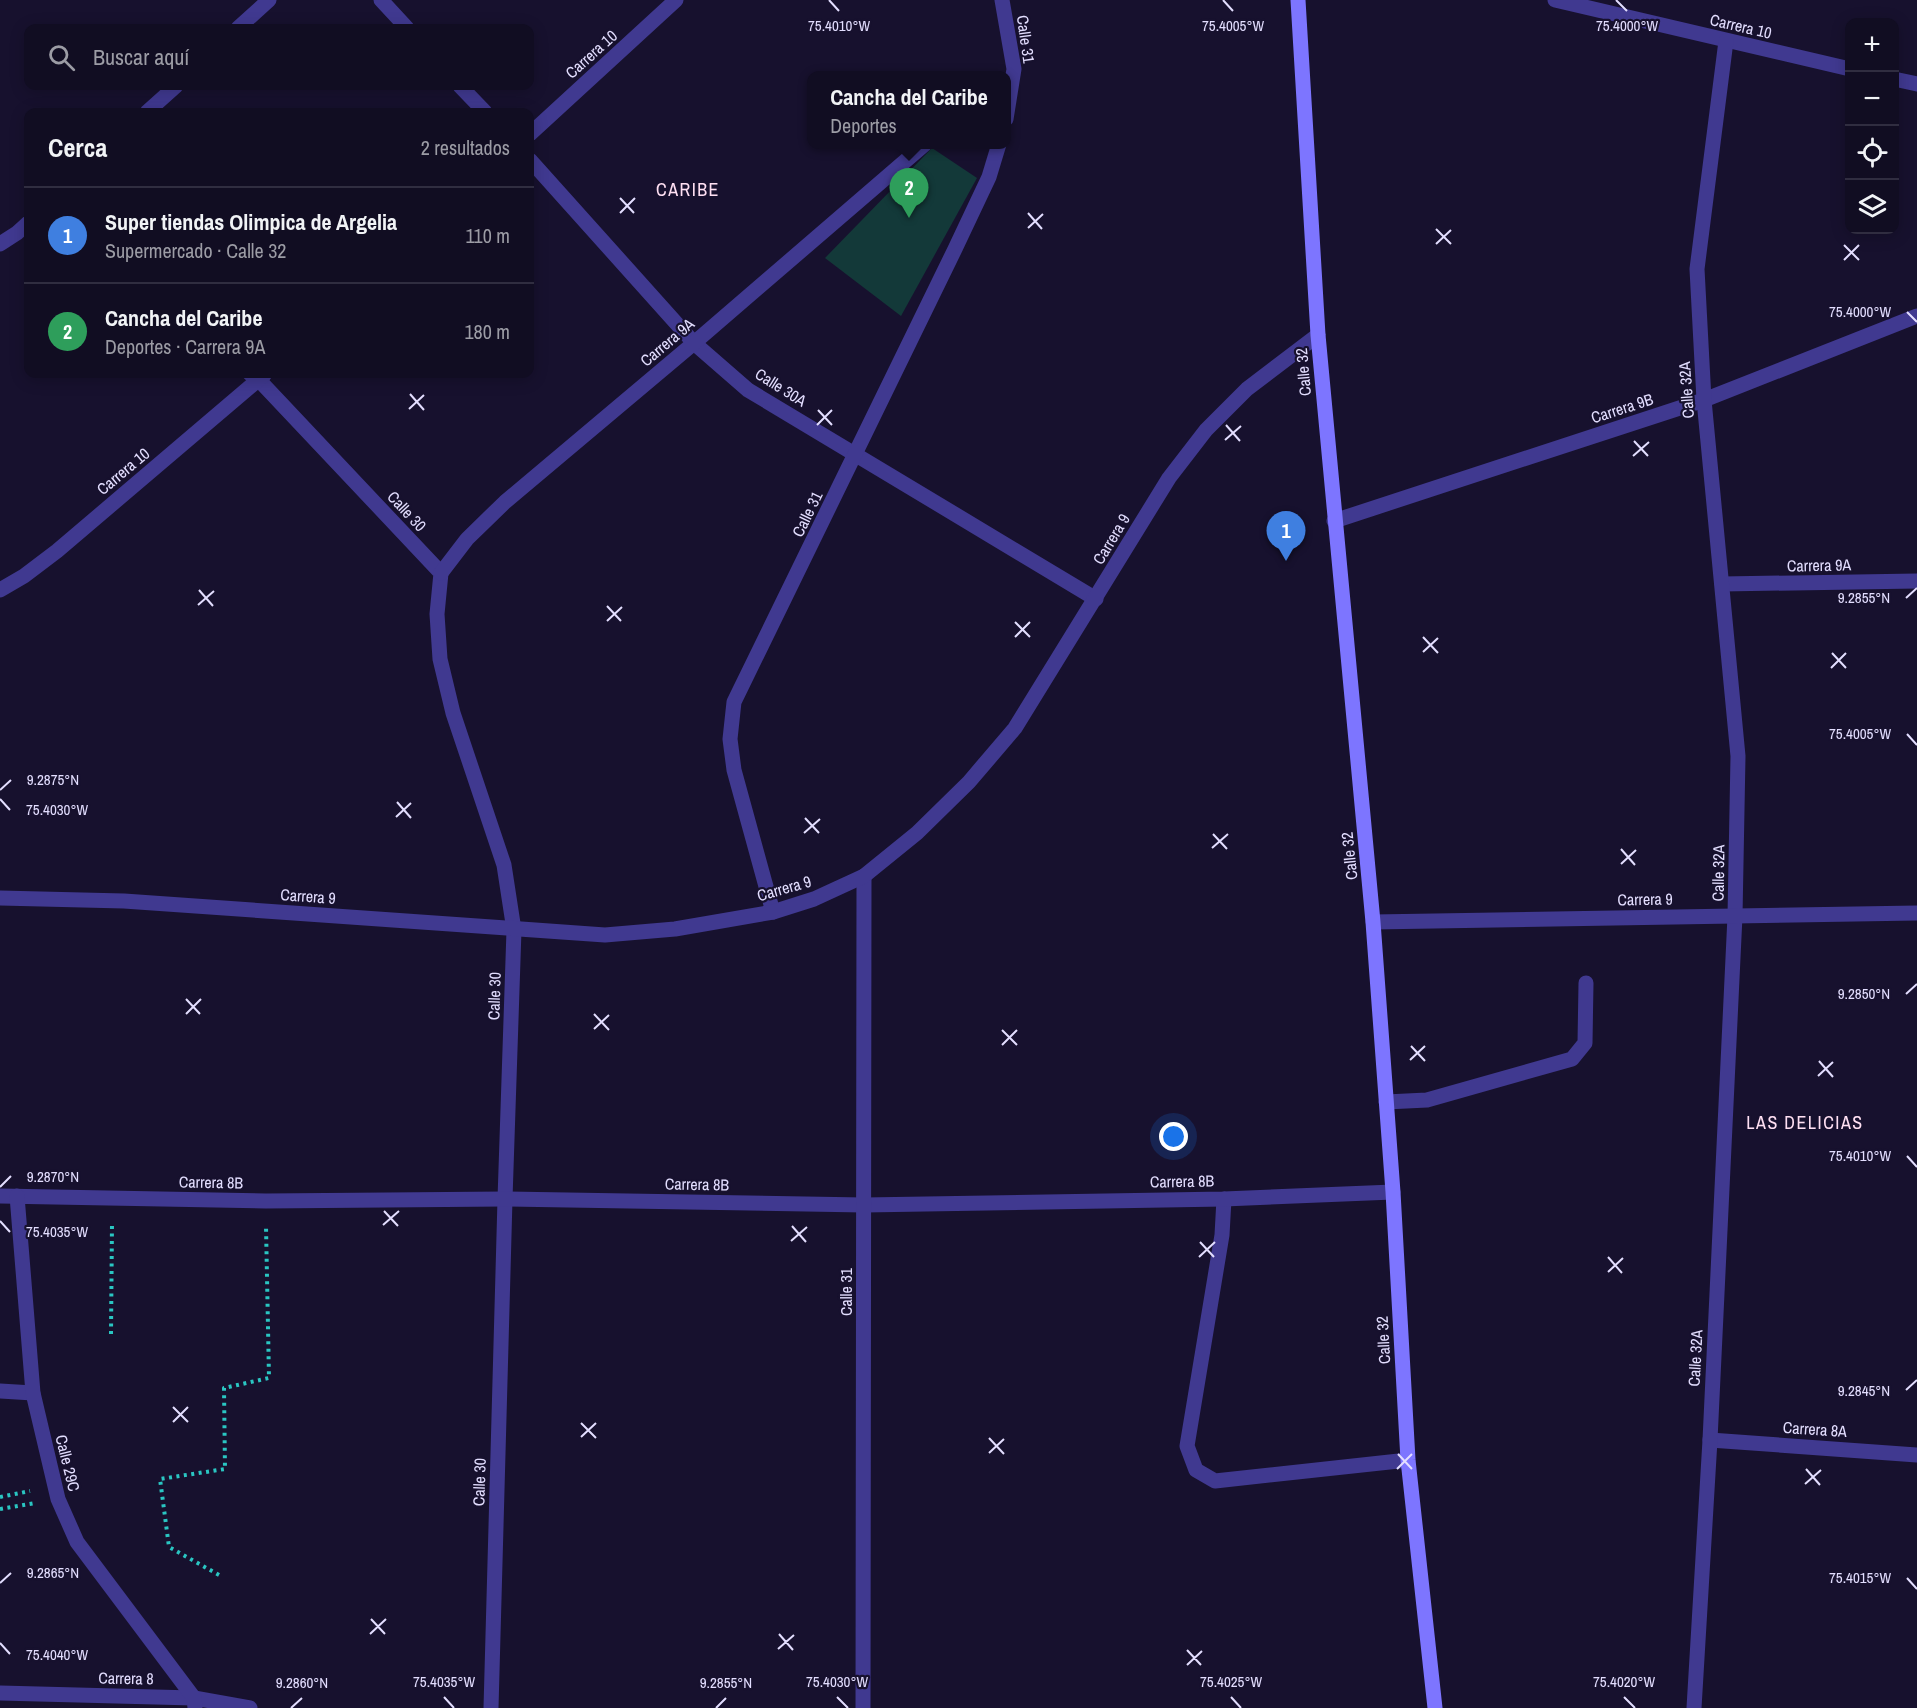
<!DOCTYPE html>
<html lang="es">
<head>
<meta charset="utf-8">
<style>
	body { margin:0; font-family:"Archivo Narrow",sans-serif; background:#1a162a; color:#f1f3f6 }
	.controls { position:absolute; right:18px; top:18px; display:grid; overflow:hidden; border-radius:12px; box-shadow:0 3px 15px #0003 }
	.controls button { width:54px; height:54px; display:grid; place-items:center; padding:0; border:0; border-bottom:2px solid #302d40; background:#110d22; color:#f1f3f6; font:30px sans-serif }
	.you { position:absolute; left:1174px; top:1137px; width:21px; height:21px; margin:-15px; border:4px solid #fff; border-radius:50%; background:#1a73e8; box-shadow:0 0 0 9px #1a73e833 }
	.badge { display:grid; place-items:center; width:39px; height:39px; border-radius:50%; background:#0adeff; color:#fff; font-size:20px; font-weight:700 }
	.pin { position:absolute; translate:-50% -50px; filter:drop-shadow(0 2px 3px #0008) }
	.pin::after { content:''; position:absolute; top:32px; width:21px; height:18px; background:inherit; clip-path:polygon(0 0,100% 0,50% 100%) }
	.popup { position:absolute; left:807px; top:71px; width:204px; height:78px; box-sizing:border-box; display:grid; place-content:center; border-radius:12px; background:#110d22; filter:drop-shadow(0 2px 4px #0005); font-size:20px; white-space:nowrap; color:#9c9ca5 }
	.popup b { font-size:22px; color:#f1f3f6 }
	.popup::after { content:''; position:absolute; left:50%; top:100%; margin-left:-12px; border:12px solid transparent; border-top-color:#110d22 }
	.list { margin:0; padding:0; list-style:none }
	h2 { display:flex; justify-content:space-between; align-items:center; height:78px; margin:0; padding:0 24px; font-size:26px }
	h2 small { font-size:20px; font-weight:400; color:#9c9ca5 }
	.list li { display:grid; grid-template-columns:39px 1fr auto; gap:18px; align-items:center; box-sizing:border-box; height:96px; padding:0 24px; border-top:2px solid #302d40 }
	.list b { display:block; font-size:22px; white-space:nowrap }
	.list p { margin:0; font-size:20px; white-space:nowrap; color:#9c9ca5 }
	.list em { font-size:20px; font-style:normal; color:#9c9ca5 }
	.icon { flex:none; width:33px; height:33px; fill:none; stroke:currentColor; stroke-width:2; stroke-linecap:round; stroke-linejoin:round }
	.map { position:relative; flex:none; width:1917px; height:1708px; overflow:hidden }
	.search { position:absolute; background:#110d22; box-shadow:0 3px 15px #0003; left:24px; top:24px; width:510px; height:66px; display:flex; align-items:center; gap:15px; box-sizing:border-box; padding:0 21px; border-radius:12px; color:#9c9ca5; font-size:22px }
	.panel { position:absolute; background:#110d22; box-shadow:0 3px 15px #0003; left:24px; top:108px; width:510px; height:270px; border-radius:12px }
	.map>svg:first-child { display:block }
	.green { fill:#133939 }
	.lines { fill:none; stroke-linecap:round; stroke-linejoin:round }
	.path { stroke:#2ac6c2; stroke-width:4; stroke-dasharray:3 4.5; stroke-linecap:butt }
	.service { stroke:#403990; stroke-width:15 }
	.pedestrian { stroke:#403990; stroke-width:15 }
	.minor { stroke:#403990; stroke-width:15 }
	.tertiary { stroke:#403990; stroke-width:15 }
	.secondary { stroke:#7d75ff; stroke-width:15 }
	.ticks { fill:none; stroke:#e3deff; stroke-width:2 }
	.labels { text-anchor:middle; stroke-width:4.5; stroke-linejoin:round; paint-order:stroke }
	.street-label { font-size:16px; fill:#e3deff; stroke:#17112e }
	.neighbourhood-label { font-size:18px; letter-spacing:1.5px; fill:#ffe0f3; stroke:#17112e }
	.ticks-label { font-size:15px; text-anchor:middle; fill:#e3deff; stroke:#17112e; stroke-width:4.5; stroke-linejoin:round; paint-order:stroke }
</style>
</head>
<body>
<div class="map">
<svg width="1917" height="1708" viewBox="0 0 1917 1708">
	<rect width="100%" height="100%" fill="#17112e"/>
	<polygon class="green" points="932,148 977,178 901,316 825,258"/>
	<g class="lines">
		<g class="path">
			<polyline points="111,1334 112,1223"/>
			<polyline points="0,1497 30,1491"/>
			<polyline points="0,1509 35,1503"/>
			<polyline points="219,1575 169,1547 160,1479 225,1469 224,1388 269,1378 266,1226"/>
		</g>
		<g class="service">
			<polyline points="1386,1102 1427,1100 1572,1059 1585,1043 1586,983"/>
			<polyline points="1224,1199 1222,1235 1187,1446 1196,1470 1215,1481 1408,1460"/>
		</g>
		<g class="pedestrian">
			<polyline points="0,1391 33,1393"/>
			<polyline points="0,1693 194,1698 250,1708"/>
		</g>
		<g class="minor">
			<polyline points="381,0 407,28"/>
			<polyline points="1002,0 1014,69 1006,119"/>
			<polyline points="1555,0 1850,69"/>
			<polyline points="238,28 269,0"/>
			<polyline points="1894,79 1917,84"/>
			<polyline points="460,86 485,112"/>
			<polyline points="147,112 176,86"/>
			<polyline points="530,134 676,0"/>
			<polyline points="530,160 694,343 748,390 1096,599"/>
			<polyline points="0,244 17,233 28,223"/>
			<polyline points="250,374 258,379 441,573 437,614 440,659 453,713 504,865 514,930 505,1199 491,1708"/>
			<polyline points="1334,521 1704,400 1917,316"/>
			<polyline points="441,573 467,539 505,502 694,343 925,144"/>
			<polyline points="1722,584 1917,581"/>
			<polyline points="0,590 24,576 57,551 265,374"/>
			<polyline points="773,912 734,770 730,739 734,702 955,249 989,177 999,144"/>
			<polyline points="0,1196 266,1201 505,1199 864,1205 1224,1199 1393,1192"/>
			<polyline points="17,1196 33,1393 58,1499 77,1542 194,1698 195,1708"/>
			<polyline points="1710,1440 1917,1455"/>
			<polyline points="863,1708 864,876"/>
			<polyline points="1694,1708 1710,1440 1735,916 1738,756 1704,400 1697,269 1726,41"/>
		</g>
		<g class="tertiary">
			<polyline points="0,898 124,901 605,935 675,929 773,912 814,899 864,876 917,833 969,782 1015,728 1169,478 1206,430 1247,389 1318,335"/>
			<polyline points="1373,922 1917,913"/>
		</g>
		<polyline class="secondary" points="1298,0 1318,335 1373,922 1393,1192 1408,1460 1435,1708"/>
	</g>
	<path class="ticks" d="M 829,0 L 839,11M 1223,0 L 1233,11M 1616,0 L 1627,11M 620,198 L 634,213M 620,213 L 635,198M 1028,213 L 1042,229M 1028,228 L 1043,214M 1436,229 L 1451,244M 1436,244 L 1451,230M 1844,245 L 1859,260M 1844,260 L 1859,245M 1907,312 L 1917,322M 410,394 L 424,410M 409,409 L 424,395M 818,410 L 832,425M 817,425 L 832,410M 1226,425 L 1240,441M 1225,440 L 1241,426M 1634,441 L 1648,456M 1633,456 L 1649,442M 199,590 L 213,606M 1906,598 L 1917,588M 198,605 L 214,591M 607,606 L 621,621M 607,621 L 622,607M 1015,622 L 1030,637M 1015,637 L 1030,622M 1423,637 L 1438,653M 1423,652 L 1438,638M 1832,653 L 1846,668M 1831,668 L 1846,653M 1907,734 L 1917,745M 0,790 L 11,780M 0,799 L 10,810M 397,802 L 411,818M 396,817 L 411,803M 805,818 L 819,833M 804,833 L 820,819M 1213,834 L 1227,849M 1212,848 L 1228,834M 1621,849 L 1635,865M 1621,864 L 1636,850M 1906,994 L 1917,984M 186,999 L 200,1014M 186,1014 L 201,999M 594,1014 L 609,1030M 594,1029 L 609,1015M 1002,1030 L 1017,1045M 1002,1045 L 1017,1030M 1411,1046 L 1425,1061M 1410,1060 L 1425,1046M 1819,1061 L 1833,1077M 1818,1076 L 1833,1062M 1907,1156 L 1917,1167M 0,1187 L 11,1176M 384,1211 L 398,1226M 0,1221 L 10,1232M 383,1225 L 399,1211M 792,1226 L 806,1242M 791,1241 L 807,1227M 1200,1242 L 1214,1257M 1199,1257 L 1215,1242M 1608,1257 L 1622,1273M 1608,1272 L 1623,1258M 1906,1390 L 1917,1380M 173,1407 L 188,1422M 173,1422 L 188,1407M 581,1423 L 596,1438M 581,1437 L 596,1423M 989,1438 L 1004,1454M 989,1453 L 1004,1439M 1398,1454 L 1412,1469M 1397,1469 L 1412,1454M 1806,1469 L 1820,1485M 1805,1484 L 1821,1470M 1907,1578 L 1917,1589M 0,1583 L 11,1573M 371,1619 L 385,1634M 370,1634 L 386,1619M 779,1634 L 793,1650M 0,1643 L 10,1654M 778,1649 L 794,1635M 1187,1650 L 1201,1665M 1187,1665 L 1202,1651M 444,1697 L 454,1708M 837,1697 L 848,1708M 1231,1697 L 1241,1708M 1624,1697 L 1635,1708M 291,1708 L 302,1698M 716,1708 L 726,1698"/>
	<g class="labels">
		<g class="street-label">
			<text transform="translate(1741 26) rotate(13)" y="6">Carrera 10</text>
			<text transform="translate(1026 39) rotate(82)" y="6">Calle 31</text>
			<text transform="translate(591 54) rotate(-42)" y="6">Carrera 10</text>
			<text transform="translate(667 342) rotate(-40)" y="6">Carrera 9A</text>
			<text transform="translate(1303 372) rotate(-95)" y="6">Calle 32</text>
			<text transform="translate(781 387) rotate(32)" y="6">Calle 30A</text>
			<text transform="translate(1686 390) rotate(-94)" y="6">Calle 32A</text>
			<text transform="translate(1622 408) rotate(-18)" y="6">Carrera 9B</text>
			<text transform="translate(123 471) rotate(-40)" y="6">Carrera 10</text>
			<text transform="translate(407 511) rotate(47)" y="6">Calle 30</text>
			<text transform="translate(807 514) rotate(-64)" y="6">Calle 31</text>
			<text transform="translate(1111 539) rotate(-59)" y="6">Carrera 9</text>
			<text transform="translate(1819 565) rotate(-1)" y="6">Carrera 9A</text>
			<text transform="translate(1349 856) rotate(-96)" y="6">Calle 32</text>
			<text transform="translate(1718 873) rotate(-89)" y="6">Calle 32A</text>
			<text transform="translate(784 888) rotate(-16)" y="6">Carrera 9</text>
			<text transform="translate(308 896) rotate(4)" y="6">Carrera 9</text>
			<text transform="translate(1645 899) rotate(-1)" y="6">Carrera 9</text>
			<text transform="translate(494 996) rotate(-88)" y="6">Calle 30</text>
			<text transform="translate(1182 1181) rotate(-1)" y="6">Carrera 8B</text>
			<text transform="translate(211 1182) rotate(1)" y="6">Carrera 8B</text>
			<text transform="translate(697 1184) rotate(1)" y="6">Carrera 8B</text>
			<text transform="translate(846 1292) rotate(-90)" y="6">Calle 31</text>
			<text transform="translate(1383 1340) rotate(-93)" y="6">Calle 32</text>
			<text transform="translate(1695 1358) rotate(-87)" y="6">Calle 32A</text>
			<text transform="translate(1815 1429) rotate(4)" y="6">Carrera 8A</text>
			<text transform="translate(68 1463) rotate(76)" y="6">Calle 29C</text>
			<text transform="translate(479 1482) rotate(-88)" y="6">Calle 30</text>
			<text transform="translate(126 1678) rotate(1)" y="6">Carrera 8</text>
		</g>
		<g class="neighbourhood-label">
			<text x="688" y="196">CARIBE</text>
			<text x="1805" y="1129">LAS DELICIAS</text>
		</g>
	</g>
	<g class="ticks-label">
		<text x="839" y="31">75.4010°W</text>
		<text x="1233" y="31">75.4005°W</text>
		<text x="1627" y="31">75.4000°W</text>
		<text x="1860" y="317">75.4000°W</text>
		<text x="1864" y="603">9.2855°N</text>
		<text x="1860" y="739">75.4005°W</text>
		<text x="53" y="785">9.2875°N</text>
		<text x="57" y="815">75.4030°W</text>
		<text x="1864" y="999">9.2850°N</text>
		<text x="1860" y="1161">75.4010°W</text>
		<text x="53" y="1182">9.2870°N</text>
		<text x="57" y="1237">75.4035°W</text>
		<text x="1864" y="1396">9.2845°N</text>
		<text x="53" y="1578">9.2865°N</text>
		<text x="1860" y="1583">75.4015°W</text>
		<text x="57" y="1660">75.4040°W</text>
		<text x="444" y="1687">75.4035°W</text>
		<text x="837" y="1687">75.4030°W</text>
		<text x="1231" y="1687">75.4025°W</text>
		<text x="1624" y="1687">75.4020°W</text>
		<text x="302" y="1688">9.2860°N</text>
		<text x="726" y="1688">9.2855°N</text>
	</g>
</svg>
<div class="controls">
<button>+</button>
<button>−</button>
<button><svg class="icon" aria-label="locate" viewBox="0 0 24 24"><circle cx="12" cy="12" r="6"/><path d="M12 2v4M12 18v4M2 12h4M18 12h4"/></svg></button>
<button><svg class="icon" aria-label="layers" viewBox="0 0 24 24"><path d="M12 4l9 5-9 5-9-5zM3 14l9 5 9-5"/></svg></button>
</div>
<div class="you"></div>
<div class="pin badge" style="left:1286px;top:561px;background:#3f7fe0">1</div>
<div class="pin badge" style="left:909px;top:218px;background:#2e9e5b">2</div>
<div class="popup"><b>Cancha del Caribe</b>Deportes</div>
<div class="search"><svg class="icon" aria-label="search" viewBox="0 0 24 24"><circle cx="10" cy="10" r="6"/><path d="M15 15l6 6"/></svg>Buscar aquí</div>
<section class="panel">
<h2>Cerca<small>2 resultados</small></h2>
<ul class="list">
<li><span class="badge" style="background:#3f7fe0">1</span><div><b>Super tiendas Olimpica de Argelia</b><p>Supermercado · Calle 32</p></div><em>110 m</em></li>
<li><span class="badge" style="background:#2e9e5b">2</span><div><b>Cancha del Caribe</b><p>Deportes · Carrera 9A</p></div><em>180 m</em></li>
</ul>
</section>
</div>
</body>
</html>
